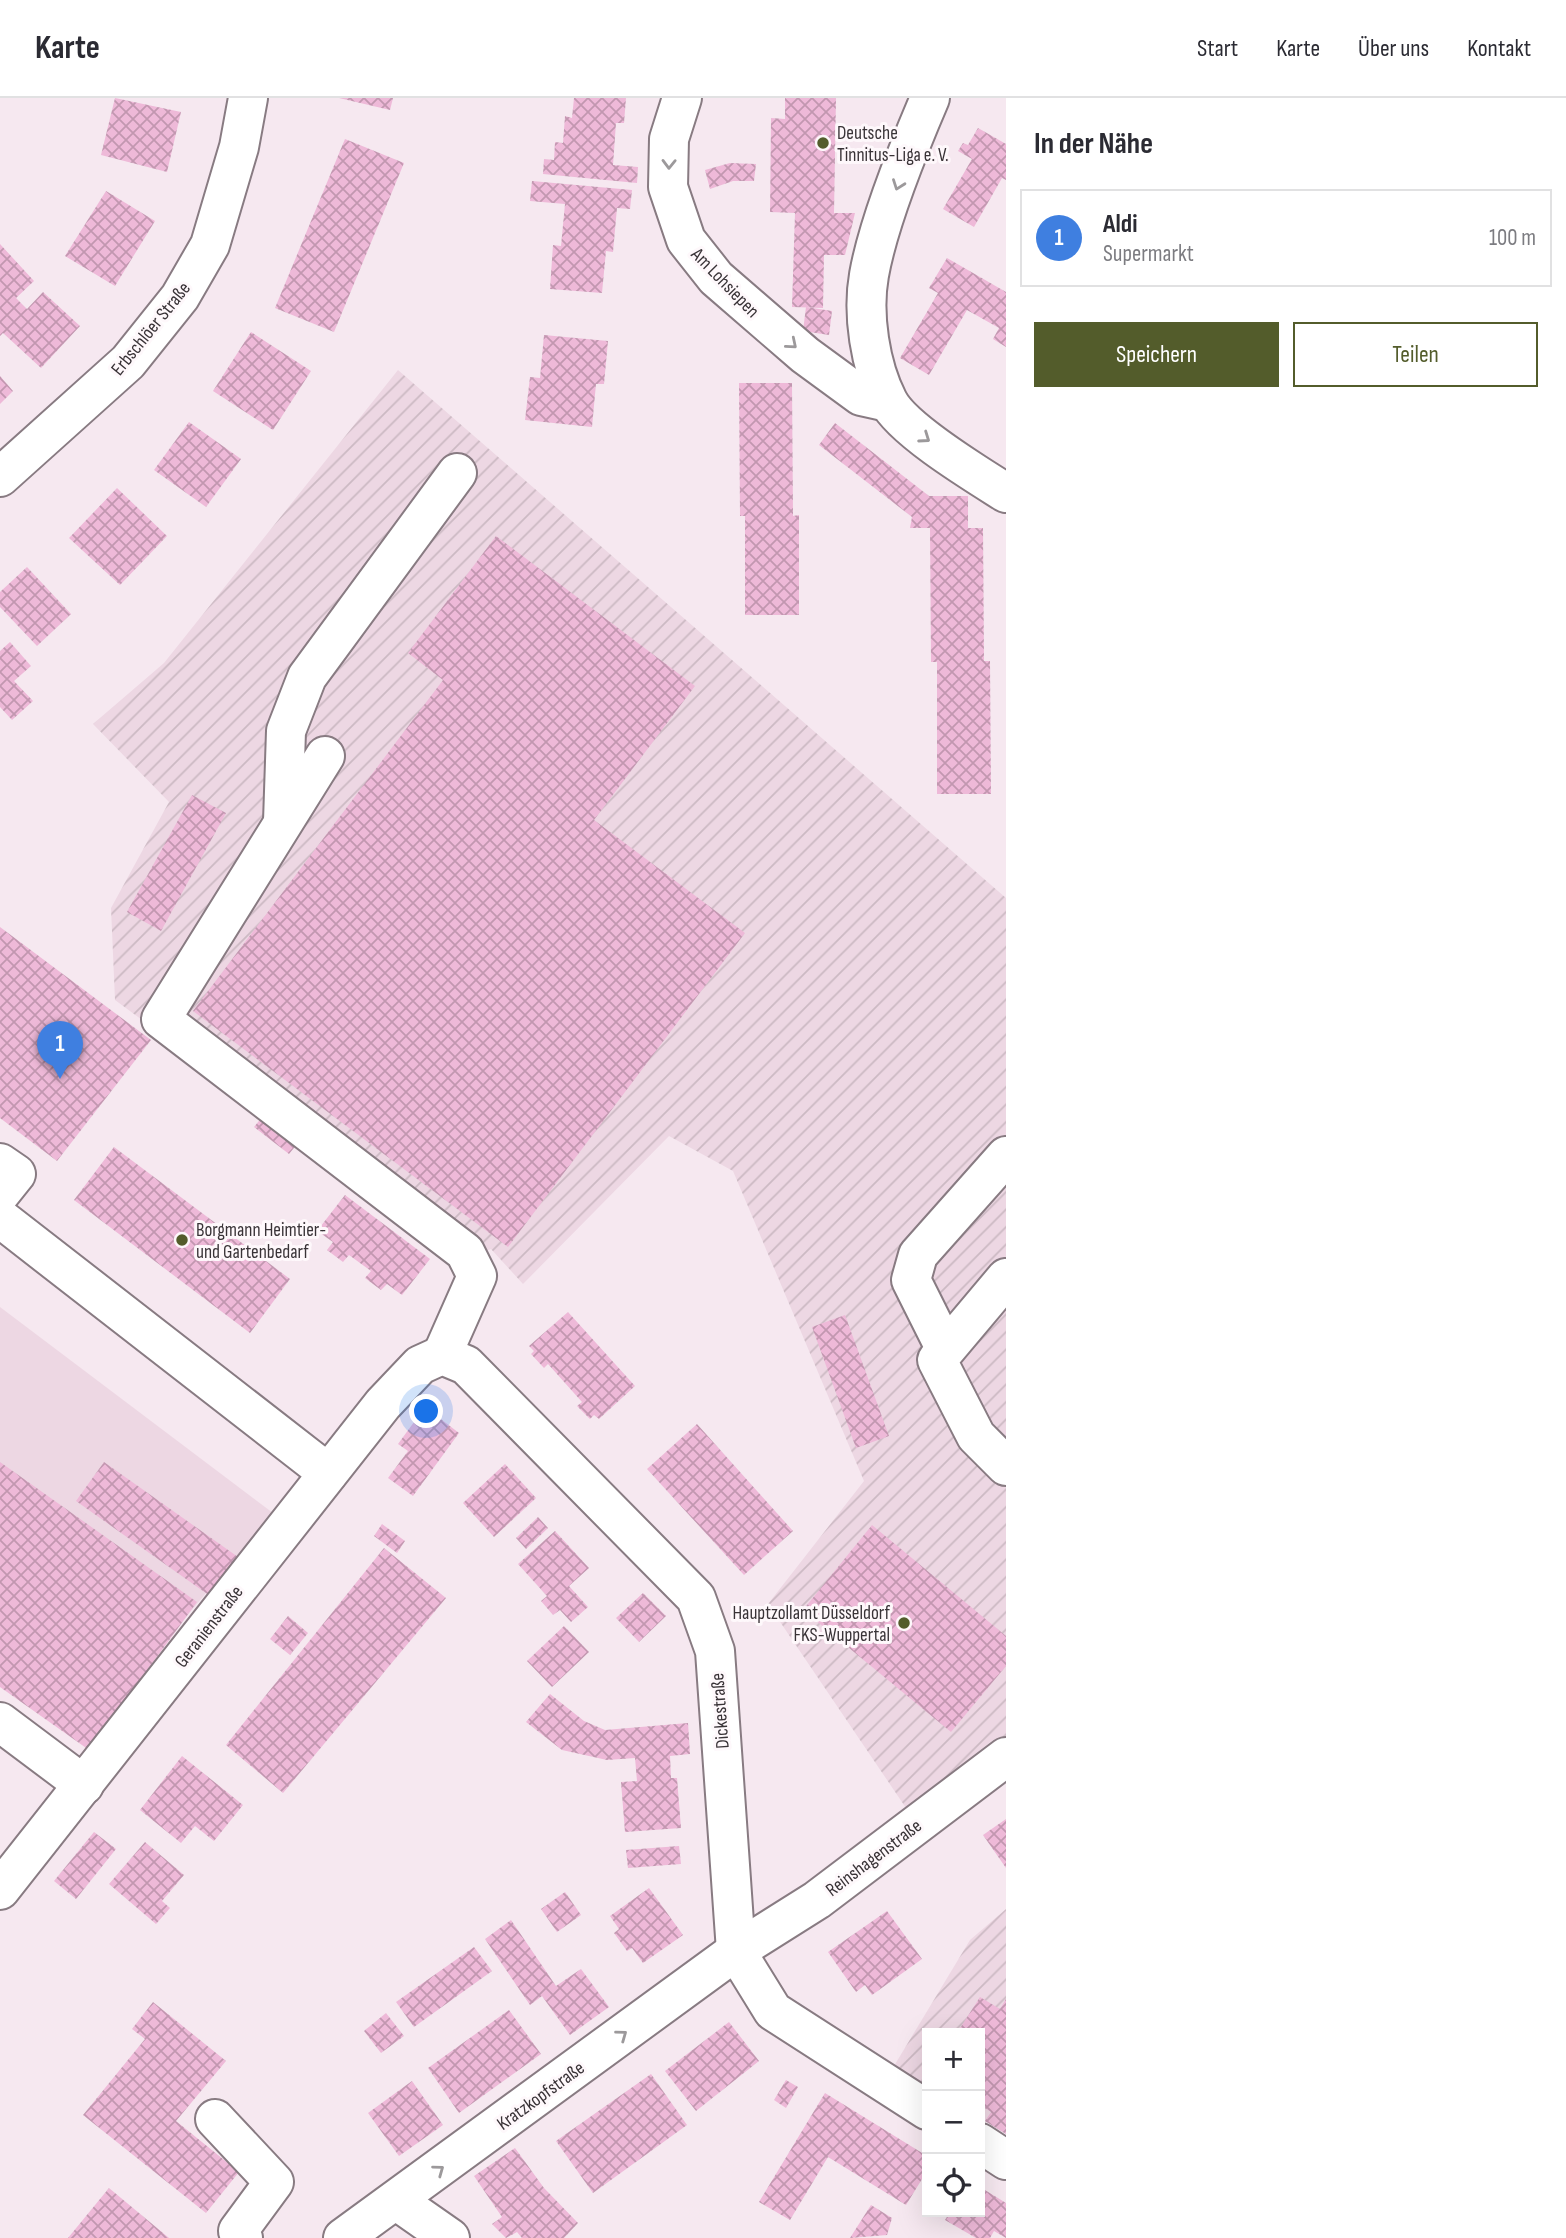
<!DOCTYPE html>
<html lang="de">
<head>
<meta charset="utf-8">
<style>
	body { margin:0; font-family:"Sofia Sans Condensed",sans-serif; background:#f7f7f7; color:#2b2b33 }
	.controls { position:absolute; right:21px; bottom:21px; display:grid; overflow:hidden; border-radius:0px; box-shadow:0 7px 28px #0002 }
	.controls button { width:63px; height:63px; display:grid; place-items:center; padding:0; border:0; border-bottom:2px solid #e1e1e2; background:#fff; color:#2b2b33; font:35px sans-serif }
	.you { position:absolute; left:427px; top:1314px; width:24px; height:24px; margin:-18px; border:5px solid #fff; border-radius:50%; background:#1a73e8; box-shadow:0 0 0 10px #1a73e833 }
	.badge { display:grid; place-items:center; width:46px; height:46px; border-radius:50%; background:#535c2b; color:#fff; font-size:23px; font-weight:700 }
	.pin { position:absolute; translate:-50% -58px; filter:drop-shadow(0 2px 4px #0008) }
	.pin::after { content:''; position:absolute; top:37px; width:24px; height:21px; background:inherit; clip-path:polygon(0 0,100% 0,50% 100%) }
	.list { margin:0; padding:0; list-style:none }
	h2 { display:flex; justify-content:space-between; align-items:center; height:91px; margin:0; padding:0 28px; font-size:30px }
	h2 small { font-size:23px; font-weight:400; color:#7c7c81 }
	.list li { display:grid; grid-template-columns:46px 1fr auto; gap:21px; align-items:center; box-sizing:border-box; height:98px; margin:0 14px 14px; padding:0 14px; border:2px solid #e1e1e2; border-radius:0px }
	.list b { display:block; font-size:26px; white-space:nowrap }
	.list p { margin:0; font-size:23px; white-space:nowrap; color:#7c7c81 }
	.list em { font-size:23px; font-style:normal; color:#7c7c81 }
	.actions { display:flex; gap:14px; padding:21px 28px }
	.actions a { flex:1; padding:16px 0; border:2px solid #535c2b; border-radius:0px; text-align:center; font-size:24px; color:#535c2b }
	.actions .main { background:#535c2b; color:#fff }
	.icon { flex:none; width:38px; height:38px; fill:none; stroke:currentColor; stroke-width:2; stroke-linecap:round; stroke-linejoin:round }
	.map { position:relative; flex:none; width:1006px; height:2140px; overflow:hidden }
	header { display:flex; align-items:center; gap:42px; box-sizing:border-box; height:98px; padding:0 35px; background:#fff; border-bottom:2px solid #e1e1e2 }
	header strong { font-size:33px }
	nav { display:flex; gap:38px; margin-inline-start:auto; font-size:24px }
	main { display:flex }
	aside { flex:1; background:#fff }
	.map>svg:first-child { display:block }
	.built { fill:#edd7e3 }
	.industrial { fill:url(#industrial-furrows) }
	.building { fill:url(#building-cross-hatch) }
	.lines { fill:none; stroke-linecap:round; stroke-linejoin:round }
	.minor-casing { stroke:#887b82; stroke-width:42 }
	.minor { stroke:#fff; stroke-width:38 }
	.oneway { stroke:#9c999b }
	.poi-dot { fill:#535c2b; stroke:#fef8fb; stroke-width:2.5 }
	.labels { text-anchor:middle; stroke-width:6; stroke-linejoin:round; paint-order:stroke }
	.poi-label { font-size:19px; fill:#393337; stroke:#fef8fb; text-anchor:start }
	.street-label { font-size:19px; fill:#393337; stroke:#fef8fb }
</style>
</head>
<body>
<header>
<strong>Karte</strong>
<nav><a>Start</a><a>Karte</a><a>Über uns</a><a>Kontakt</a></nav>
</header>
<main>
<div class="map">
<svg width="1006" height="2140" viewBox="0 0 1006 2140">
	<defs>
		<pattern id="industrial-furrows" width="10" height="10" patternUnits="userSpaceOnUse" patternTransform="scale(1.75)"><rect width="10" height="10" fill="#edd7e3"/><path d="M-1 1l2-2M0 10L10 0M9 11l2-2" fill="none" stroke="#ccb9c3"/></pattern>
		<pattern id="building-cross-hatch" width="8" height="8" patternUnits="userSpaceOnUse" patternTransform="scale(1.75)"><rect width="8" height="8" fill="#eeb9d8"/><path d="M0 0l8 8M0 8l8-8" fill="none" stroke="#c297b0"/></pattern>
	</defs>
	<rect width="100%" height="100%" fill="#f6e8f0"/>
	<polygon class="built" points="0,1209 273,1415 84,1641 0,1577"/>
	<g class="industrial">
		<polygon points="398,272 1006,800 1006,1653 993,1642 906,1710 768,1506 864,1383 733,1073 669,1038 523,1186 491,1151 465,1160 115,902 111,810 169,704 93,626 164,565"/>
		<polygon points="1006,1811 1006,2036 980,2020 980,1935 927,1935 927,1988 894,1968 970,1842"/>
	</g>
	<g class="building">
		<polygon points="115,0 181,14 167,74 101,57"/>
		<polygon points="339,0 393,0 390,12"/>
		<polygon points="574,0 626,0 624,25 616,25 613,67 638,69 637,85 543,76 544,61 554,62 555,44 563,45 565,18 572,20"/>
		<polygon points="785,0 836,0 834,115 855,115 845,157 824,157 823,210 792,209 795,115 770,114 771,20 785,21"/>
		<polygon points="978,30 1006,46 1006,82 1002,80 974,129 943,111 972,61 958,53 963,45 968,47"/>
		<polygon points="345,41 404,65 334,234 275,210"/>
		<polygon points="730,65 756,66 754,83 733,83 710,91 705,72"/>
		<polygon points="532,83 632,92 630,111 617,110 613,154 606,153 602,195 550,191 553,147 561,148 565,106 530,103"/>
		<polygon points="106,93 155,123 115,188 65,158"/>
		<polygon points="0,146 34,183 16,200 27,211 43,194 80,228 41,270 3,235 0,238"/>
		<polygon points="947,160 1006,194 1006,249 993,241 999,230 967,212 929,277 900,260 938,195 929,190"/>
		<polygon points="806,209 832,213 829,237 803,233"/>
		<polygon points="251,234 311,273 273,332 213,293"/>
		<polygon points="544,237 608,243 604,286 596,286 592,329 525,322 530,279 540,280"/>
		<polygon points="0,278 13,293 0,306"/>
		<polygon points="739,285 792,285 793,418 799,417 799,517 745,517 745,418 740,418"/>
		<polygon points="189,324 241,361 206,409 154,372"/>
		<polygon points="835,325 929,398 968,398 968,430 983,430 984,563 990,563 991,696 937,696 937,564 931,564 930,430 910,430 912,419 819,347"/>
		<polygon points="117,390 167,438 120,487 69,440"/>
		<polygon points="496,438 695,588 594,722 745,835 508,1149 193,913 443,582 408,555"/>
		<polygon points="27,469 71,516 37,548 0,509 0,494"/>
		<polygon points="10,544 31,568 14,583 33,603 12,622 0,609 0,553"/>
		<polygon points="192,697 226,715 161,833 127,814"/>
		<polygon points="0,829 151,942 57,1063 0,1020"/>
		<polygon points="263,1018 298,1045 289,1056 254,1029"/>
		<polygon points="114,1049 290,1181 250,1235 74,1102"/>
		<polygon points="345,1097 430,1161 402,1197 387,1186 381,1192 365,1180 371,1173 349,1157 343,1164 327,1152 333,1144 317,1133"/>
		<polygon points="568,1214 635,1288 599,1321 594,1317 590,1321 577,1308 582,1304 548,1266 544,1270 531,1256 534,1253 529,1248"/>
		<polygon points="845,1217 889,1338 856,1350 812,1229"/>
		<polygon points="425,1309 459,1335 413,1398 388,1380 408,1353 398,1346"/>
		<polygon points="697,1326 793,1433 744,1477 647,1371"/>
		<polygon points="0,1364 197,1504 89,1652 0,1589"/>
		<polygon points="104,1364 238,1459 210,1498 76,1403"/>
		<polygon points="505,1366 536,1400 494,1439 463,1405"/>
		<polygon points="538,1419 548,1430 526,1451 516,1440"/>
		<polygon points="382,1426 405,1443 397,1455 374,1438"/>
		<polygon points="872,1427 1006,1538 1006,1568 951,1634 803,1512"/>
		<polygon points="555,1433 589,1470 569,1488 588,1509 571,1524 560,1512 553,1517 541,1503 547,1498 518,1466"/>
		<polygon points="384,1450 446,1500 283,1695 226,1647"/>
		<polygon points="643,1495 666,1518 639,1544 616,1520"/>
		<polygon points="288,1518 308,1535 290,1557 270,1541"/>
		<polygon points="564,1528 589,1554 552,1589 527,1563"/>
		<polygon points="550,1596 584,1623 605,1632 688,1625 690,1656 670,1658 671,1680 677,1680 681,1730 625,1734 621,1684 637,1683 635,1660 607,1662 562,1652 526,1624"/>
		<polygon points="182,1658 243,1707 214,1743 195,1728 181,1745 140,1712"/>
		<polygon points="1006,1721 1006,1770 983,1737"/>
		<polygon points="94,1734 116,1751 76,1801 54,1783"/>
		<polygon points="145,1744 184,1777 162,1803 170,1810 156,1826 109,1786"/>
		<polygon points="679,1748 681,1766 628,1770 626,1752"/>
		<polygon points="649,1790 683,1837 643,1865 632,1850 627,1853 614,1835 619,1831 610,1818"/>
		<polygon points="565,1794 581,1817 557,1834 541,1811"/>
		<polygon points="887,1813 922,1861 872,1897 865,1887 856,1894 828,1854"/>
		<polygon points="511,1822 556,1888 581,1871 609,1909 570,1937 542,1898 530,1907 485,1841"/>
		<polygon points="474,1849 492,1873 414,1929 396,1904"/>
		<polygon points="980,1899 1000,1911 1006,1901 1006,2036 985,2023 991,2014 980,2007 980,1935 957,1935"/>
		<polygon points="153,1904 226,1963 176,2023 239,2074 206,2115 83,2017 145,1941 132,1931"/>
		<polygon points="509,1912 541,1956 459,2015 428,1970"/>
		<polygon points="386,1915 404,1938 381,1955 364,1933"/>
		<polygon points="729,1924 759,1963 696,2013 665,1973"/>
		<polygon points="651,1976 687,2027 593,2095 556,2043"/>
		<polygon points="786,1982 798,1989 786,2010 774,2002"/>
		<polygon points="412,1983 443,2027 399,2058 368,2015"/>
		<polygon points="825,1995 927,2058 927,2073 906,2107 828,2059 790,2122 759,2104"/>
		<polygon points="515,2050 544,2090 578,2125 564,2140 522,2140 517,2134 506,2140 492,2126 502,2119 474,2078"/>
		<polygon points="980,2089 1006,2105 1006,2140 994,2133 990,2140 976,2140 945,2122 950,2114 980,2114"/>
		<polygon points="109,2090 169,2140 68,2140"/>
		<polygon points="871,2107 892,2120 887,2137 850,2140"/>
	</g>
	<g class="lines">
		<g class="minor-casing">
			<g id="minor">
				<polyline points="682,0 669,41 668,89 686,142 716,180 805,257 861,298 888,304"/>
				<path d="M 930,0 C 909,49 878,126 869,177 C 862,216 870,268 888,303 C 903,332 976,376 1006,395"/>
				<polyline points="0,379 128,264 180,199 210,147 239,49 248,0"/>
				<polyline points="325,658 161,921 465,1154 477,1178 442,1257"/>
				<polyline points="283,724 286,633 307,579 457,375"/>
				<polyline points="0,1065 16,1076 0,1096"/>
				<polyline points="0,1120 328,1375"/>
				<polyline points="1006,1180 937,1262 976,1338 1006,1368"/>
				<polyline points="945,1250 911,1182 918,1157 1006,1058"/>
				<polyline points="0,1624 84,1687"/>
				<polyline points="0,1792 383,1306 420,1267 442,1257 466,1267 696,1500 715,1553 736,1853 773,1913 927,2012"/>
				<polyline points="215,2021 274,2084 238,2133 243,2140"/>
				<polyline points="980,2045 1006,2062"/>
				<polyline points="397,2103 450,2140"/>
				<polyline points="343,2140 736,1853 817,1802 1006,1659"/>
			</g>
		</g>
		<use href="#minor" class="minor"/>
	</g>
	<defs><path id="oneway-chevron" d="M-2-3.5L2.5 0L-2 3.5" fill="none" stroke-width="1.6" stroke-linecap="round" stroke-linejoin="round" transform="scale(1.75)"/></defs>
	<g class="oneway">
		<use href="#oneway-chevron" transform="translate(669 66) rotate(91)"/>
		<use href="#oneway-chevron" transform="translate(898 87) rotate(110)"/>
		<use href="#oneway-chevron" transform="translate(792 246) rotate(40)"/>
		<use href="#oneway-chevron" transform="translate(925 340) rotate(35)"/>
		<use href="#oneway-chevron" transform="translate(622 1937) rotate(-36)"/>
		<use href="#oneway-chevron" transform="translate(439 2072) rotate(-36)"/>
	</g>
	<g class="poi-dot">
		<circle cx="823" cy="45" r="7"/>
		<circle cx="182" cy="1142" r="7"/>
		<circle cx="904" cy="1525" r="7"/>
	</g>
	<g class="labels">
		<g class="poi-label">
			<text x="837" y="41">Deutsche<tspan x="837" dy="22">Tinnitus-Liga e. V.</tspan></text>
			<text x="196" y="1138">Borgmann Heimtier-<tspan x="196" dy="22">und Gartenbedarf</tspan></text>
			<text x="890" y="1521" text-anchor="end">Hauptzollamt Düsseldorf<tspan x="890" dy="22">FKS-Wuppertal</tspan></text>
		</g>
		<g class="street-label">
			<text transform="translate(726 184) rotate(46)" y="7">Am Lohsiepen</text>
			<text transform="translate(150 230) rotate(-51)" y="7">Erbschlöer Straße</text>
			<text transform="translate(208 1528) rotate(-52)" y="7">Geranienstraße</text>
			<text transform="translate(719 1613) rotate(-94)" y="7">Dickestraße</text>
			<text transform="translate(873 1759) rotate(-37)" y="7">Reinshagenstraße</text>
			<text transform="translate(540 1997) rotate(-36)" y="7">Kratzkopfstraße</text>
		</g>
	</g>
</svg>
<div class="controls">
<button>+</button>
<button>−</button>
<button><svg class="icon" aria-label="locate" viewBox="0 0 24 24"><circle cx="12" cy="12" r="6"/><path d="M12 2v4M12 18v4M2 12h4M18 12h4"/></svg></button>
</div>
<div class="you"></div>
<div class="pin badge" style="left:60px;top:981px;background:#3f7fe0">1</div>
</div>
<aside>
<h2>In der Nähe<small></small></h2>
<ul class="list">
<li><span class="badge" style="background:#3f7fe0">1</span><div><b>Aldi</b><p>Supermarkt</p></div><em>100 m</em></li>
</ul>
<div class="actions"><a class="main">Speichern</a><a>Teilen</a></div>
</aside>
</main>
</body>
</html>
